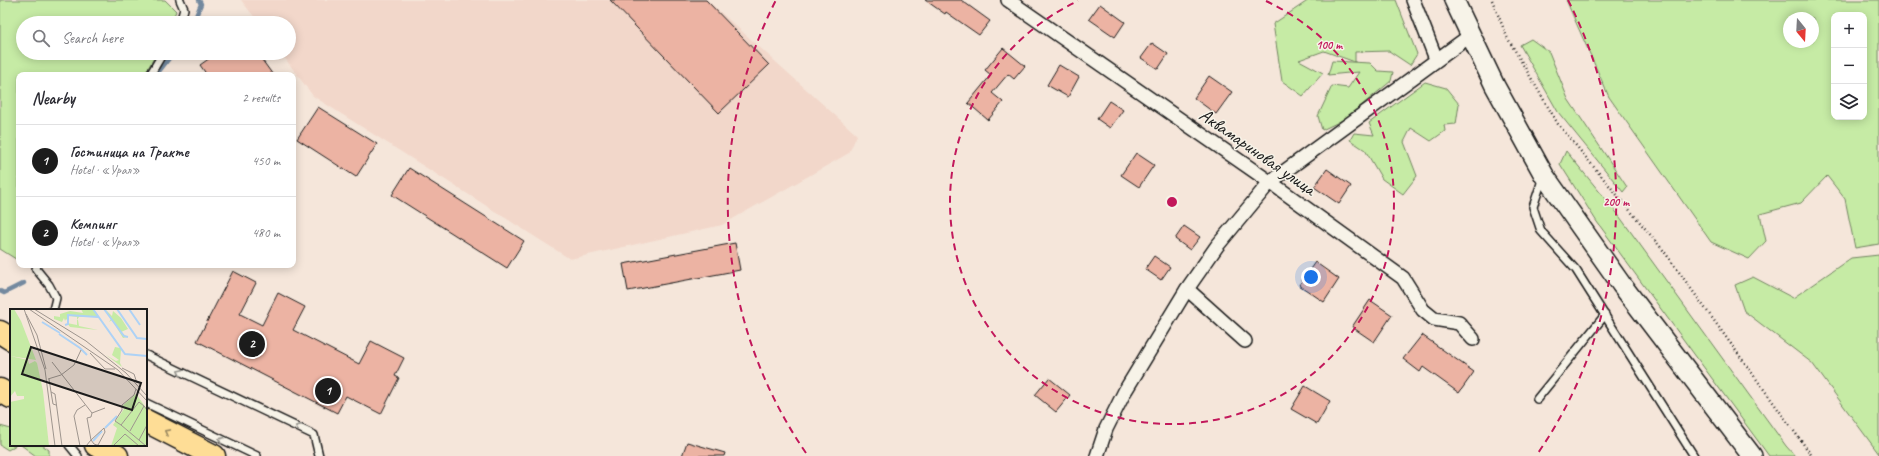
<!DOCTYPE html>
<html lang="en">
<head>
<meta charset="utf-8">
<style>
	body { margin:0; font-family:Caveat,sans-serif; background:#f7f7f7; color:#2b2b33 }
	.controls { position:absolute; right:12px; top:12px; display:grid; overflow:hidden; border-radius:8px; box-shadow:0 2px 10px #0003 }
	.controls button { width:36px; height:36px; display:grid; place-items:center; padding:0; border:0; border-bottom:1px solid #e1e1e2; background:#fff; color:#2b2b33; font:20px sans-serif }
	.compass { position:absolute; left:1783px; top:12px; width:36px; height:36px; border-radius:50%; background:#fff; box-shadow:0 2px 10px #0003; rotate:162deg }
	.you { position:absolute; left:1311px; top:277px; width:14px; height:14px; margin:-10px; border:3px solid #fff; border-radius:50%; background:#1a73e8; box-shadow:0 0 0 6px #1a73e833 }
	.badge { display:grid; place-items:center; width:26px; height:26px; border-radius:50%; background:#1c1c1c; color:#fff; font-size:13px; font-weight:700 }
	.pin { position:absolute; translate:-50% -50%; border:2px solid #fff; box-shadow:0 1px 4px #0006 }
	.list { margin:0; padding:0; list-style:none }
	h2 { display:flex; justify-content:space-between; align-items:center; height:52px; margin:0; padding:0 16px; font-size:17px }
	h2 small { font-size:13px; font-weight:400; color:#7c7c81 }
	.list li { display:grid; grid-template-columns:26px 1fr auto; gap:12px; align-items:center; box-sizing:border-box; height:72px; padding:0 16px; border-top:1px solid #e1e1e2 }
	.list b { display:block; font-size:15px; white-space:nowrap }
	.list p { margin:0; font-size:13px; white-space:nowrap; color:#7c7c81 }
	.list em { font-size:13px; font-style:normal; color:#7c7c81 }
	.icon { flex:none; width:22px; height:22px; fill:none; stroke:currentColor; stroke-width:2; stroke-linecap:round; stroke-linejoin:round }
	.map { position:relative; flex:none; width:1879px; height:456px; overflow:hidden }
	.search { position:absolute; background:#fff; box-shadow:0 2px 10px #0003; left:16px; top:16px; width:280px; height:44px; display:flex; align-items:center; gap:10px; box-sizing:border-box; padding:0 14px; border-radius:22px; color:#7c7c81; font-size:15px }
	.panel { position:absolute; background:#fff; box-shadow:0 2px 10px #0003; left:16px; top:72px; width:280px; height:196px; border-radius:8px }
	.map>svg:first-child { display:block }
	.built { fill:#f2d7ca }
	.green { fill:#c6eba5; stroke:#718460; fill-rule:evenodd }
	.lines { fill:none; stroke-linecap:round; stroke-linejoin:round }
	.stream { stroke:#73899f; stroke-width:4.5 }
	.building { fill:#ecb3a3; stroke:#1c1c1c }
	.lane-casing { stroke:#1c1c1c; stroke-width:10 }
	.street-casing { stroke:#1c1c1c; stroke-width:16 }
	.secondary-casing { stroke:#1c1c1c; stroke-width:22 }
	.highway-casing { stroke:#1c1c1c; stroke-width:25 }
	.path { stroke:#1c1c1c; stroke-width:2.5; stroke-dasharray:1 3; stroke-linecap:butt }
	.lane { stroke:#f7f3e8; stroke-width:7 }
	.street { stroke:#f7f3e8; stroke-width:13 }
	.secondary { stroke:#f7f3e8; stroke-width:19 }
	.highway { stroke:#fedd96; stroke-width:22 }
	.oneway { stroke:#94928c }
	.oneway2 { stroke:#98865f }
	.ring { fill:none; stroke:#c2185b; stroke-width:2; stroke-dasharray:7 5 }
	.labels { text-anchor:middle; stroke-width:3; stroke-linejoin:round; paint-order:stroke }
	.street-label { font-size:19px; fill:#1c1c1c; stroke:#f7f3e8 }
	.inset-river { fill:none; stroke:#add2f6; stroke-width:2 }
	.inset-road { fill:none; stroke:#9e958e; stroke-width:1 }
	.view { fill:#1c1c1c; fill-opacity:0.15; stroke:#1c1c1c; stroke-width:2 }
	.inset-edge { fill:none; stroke:#1c1c1c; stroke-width:2 }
	.centre { fill:#c2185b; stroke:#f7f3e8; stroke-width:2 }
	.ring-label { font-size:12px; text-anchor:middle; font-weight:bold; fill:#c2185b; stroke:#f7f3e8; stroke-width:3; stroke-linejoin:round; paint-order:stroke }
</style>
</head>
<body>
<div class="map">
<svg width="1879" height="456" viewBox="0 0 1879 456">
	<rect width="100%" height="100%" fill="#f5e6da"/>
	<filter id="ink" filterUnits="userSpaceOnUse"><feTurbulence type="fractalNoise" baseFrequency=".025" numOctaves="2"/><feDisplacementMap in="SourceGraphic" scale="8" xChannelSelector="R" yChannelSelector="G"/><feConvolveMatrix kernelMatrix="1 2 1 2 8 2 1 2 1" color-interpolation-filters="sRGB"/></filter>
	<g filter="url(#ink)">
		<polygon class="built" points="241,0 707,0 857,135 849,153 722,225 570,259 313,96 281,53 289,53 289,23 259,23"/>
		<g class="green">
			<polygon points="0,0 165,0 176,11 171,23 23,23 23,53 157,53 144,75 19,75 19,261 0,249"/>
			<polygon points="1309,0 1396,0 1417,54 1410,65 1389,51 1355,52 1355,62 1324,51 1299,60 1323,73 1303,96 1282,81 1273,24"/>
			<path d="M 1566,0 L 1879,0 L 1879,244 L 1855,248 L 1845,199 L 1827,176 L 1801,203 L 1760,214 L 1766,241 L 1749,259 L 1711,242 L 1609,97 ZM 1834,15 L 1864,15 L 1864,117 L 1834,117 ZM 1789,18 L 1813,18 L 1813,42 L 1789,42 Z"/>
			<polygon points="1531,39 1549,52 1568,99 1627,187 1623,192 1558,112 1520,45"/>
			<polygon points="1332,61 1370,63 1378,71 1393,72 1391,81 1345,119 1322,130 1318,116 1332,86 1348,88 1359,72 1328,75"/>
			<polygon points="1425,82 1446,88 1459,104 1456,124 1444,125 1445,131 1431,141 1411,128 1404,142 1417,176 1403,194 1382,179 1365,150 1350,140 1354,133 1374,135 1369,123"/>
			<polygon points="1566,151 1617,213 1786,446 1795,456 1769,456 1597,222 1560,164"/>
			<polygon points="1879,255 1879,454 1812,363 1744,311 1735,285 1753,277 1793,298 1851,258"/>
			<polygon points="0,426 11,429 11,445 16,445 8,450 0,445"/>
			<polygon points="21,445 42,445 49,450 49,456 36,456"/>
		</g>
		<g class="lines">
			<g class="stream">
				<polyline points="193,23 201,4 199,0"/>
				<polyline points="156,75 173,53"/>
				<polyline points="0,291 4,293 24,283"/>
			</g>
		</g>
		<g class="building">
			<polygon points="610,0 706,0 769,65 719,113"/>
			<polygon points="925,0 961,0 990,21 979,35 946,12 945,14"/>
			<polygon points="1100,4 1125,22 1115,37 1089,19"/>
			<polygon points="1152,43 1168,54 1158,69 1141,58"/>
			<polygon points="1003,48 1025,66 1014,79 1008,74 992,93 1003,102 988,120 968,103 991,75 985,70"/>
			<polygon points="217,53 257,53 273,75 207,75 200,65"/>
			<polygon points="1059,65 1079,77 1068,97 1047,85"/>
			<polygon points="1209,76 1232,92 1216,114 1194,98"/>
			<polygon points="1109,101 1123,110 1110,128 1097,119"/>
			<polygon points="318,107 377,144 356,177 297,139"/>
			<polygon points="1136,153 1154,165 1139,187 1121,175"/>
			<polygon points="409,168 524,241 507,268 392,195"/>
			<polygon points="1327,169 1351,186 1339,204 1314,187"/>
			<polygon points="1184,226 1200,237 1190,250 1175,239"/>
			<polygon points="735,243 740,270 628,291 623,264"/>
			<polygon points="1154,256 1170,267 1161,280 1145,269"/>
			<polygon points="1315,262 1339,279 1324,302 1299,285"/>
			<polygon points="233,271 256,283 240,314 262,325 278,293 305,307 293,330 359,364 371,341 404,358 395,376 399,378 381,414 346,396 337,413 197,341"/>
			<polygon points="1370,300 1392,315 1374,342 1352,327"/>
			<polygon points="1422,335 1474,372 1459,393 1423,367 1420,372 1403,359"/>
			<polygon points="1049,378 1070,395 1056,412 1035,395"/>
			<polygon points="1305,386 1330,401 1317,424 1291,409"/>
			<polygon points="687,442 725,453 724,456 682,456"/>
		</g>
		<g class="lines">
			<g class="lane-casing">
				<g id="lane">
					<polyline points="180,23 184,9 180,0"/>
					<polyline points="150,75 163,53"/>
					<polyline points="1543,177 1533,207 1541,231 1576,270 1694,456"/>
					<polyline points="37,265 36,269 49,285 56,298 53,310"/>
					<polyline points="146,355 314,435 319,456"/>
					<polyline points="1537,399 1605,315"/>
					<polyline points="146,403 257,456"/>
					<polyline points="69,445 78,456"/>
				</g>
			</g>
			<g class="street-casing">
				<g id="street">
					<polyline points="1008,0 1270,182 1403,278 1423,310 1434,319 1459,323 1473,339"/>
					<polyline points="1413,0 1436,59"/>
					<polyline points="1187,289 1245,341"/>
					<polyline points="1097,456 1106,429 1125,391 1187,289 1217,246 1270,182 1471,35"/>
				</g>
			</g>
			<g class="secondary-casing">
				<polyline id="secondary" points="1454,0 1495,86 1544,175 1621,284 1752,456"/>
			</g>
			<g class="highway-casing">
				<g id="highway">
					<polyline points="0,332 11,339"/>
					<polyline points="0,390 11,397"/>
					<polyline points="146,421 214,456"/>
					<polyline points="96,445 117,456"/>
				</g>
			</g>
			<polyline class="path" points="1492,0 1507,37 1558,124 1663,250 1812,456"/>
			<use href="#lane" class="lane"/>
			<use href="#street" class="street"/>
			<use href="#secondary" class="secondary"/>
			<use href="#highway" class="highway"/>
		</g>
		<defs><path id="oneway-chevron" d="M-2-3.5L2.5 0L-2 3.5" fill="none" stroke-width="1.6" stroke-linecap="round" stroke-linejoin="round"/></defs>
		<g class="oneway">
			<use href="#oneway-chevron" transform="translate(180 372) rotate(-155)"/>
			<use href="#oneway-chevron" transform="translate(298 427) rotate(-155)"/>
			<use href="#oneway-chevron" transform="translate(221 440) rotate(-154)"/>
		</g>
		<use class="oneway2" href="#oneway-chevron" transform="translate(167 432) rotate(-152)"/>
	</g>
	<g class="ring">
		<path d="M1266 1A222 222 0 1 1 1078 1"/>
		<path d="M806 453A444 444 0 0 1 776 0M1568 0A444 444 0 0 1 1538 453"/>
	</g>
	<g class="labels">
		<g class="street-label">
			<text transform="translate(1258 151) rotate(35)" y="7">Аквамариновая улица</text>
		</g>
	</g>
	<g transform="translate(10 309)">
		<rect width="137" height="137" fill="#f5e6da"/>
		<path d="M 0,0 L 4,0 L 11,12 L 26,51 L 0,47 ZM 71,0 L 84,0 L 94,16 L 88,7 L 69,8 L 67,11 L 71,11 L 68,11 L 69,17 L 88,21 L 60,18 L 57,14 L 67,16 L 67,8 L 60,7 L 58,5 L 59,13 L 56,10 L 55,12 L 54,9 L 52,13 L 44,10 L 44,7 L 50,8 L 50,5 L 60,2 L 73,4 ZM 95,0 L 102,7 L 103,2 L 111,9 L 118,20 L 111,23 L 117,28 L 113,29 L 102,11 L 99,13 L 101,10 ZM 108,37 L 111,40 L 110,54 L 112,58 L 96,46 L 106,52 L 109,51 L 102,46 L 105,38 L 110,39 ZM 0,47 L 18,51 L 19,55 L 25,52 L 27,54 L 33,82 L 39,137 L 0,137 L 0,93 L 14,90 L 14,87 L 7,87 L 5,82 L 0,88 ZM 126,85 L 137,100 L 137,137 L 101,137 L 107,119 L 103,116 L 114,100 L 112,97 Z" fill="#c6eba5"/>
		<path class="inset-river" d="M 83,0 L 115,45 L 137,47M 94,0 L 114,27 L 118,28M 107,0 L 127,29 L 137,30M 119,0 L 130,16M 32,13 L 50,24M 55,16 L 58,15 L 58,6 L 88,8M 49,25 L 70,39 L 77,46M 95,119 L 107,107M 83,132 L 92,122"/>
		<path class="inset-road" d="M 14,0 L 35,61 L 45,137M 19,0 L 108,61 L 137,92M 24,0 L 76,32 L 116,64 L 137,87M 16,5 L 27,26 L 36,60M 80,44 L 95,60 L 105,60M 42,53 L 82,104M 112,59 L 124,65 L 127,74M 38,70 L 51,66 L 64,56 L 71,41M 39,70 L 41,83 L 45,85 L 52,137M 126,80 L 124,86 L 112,96 L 112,101 L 105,112 L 111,116 L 129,93 L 134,97M 41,83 L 43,95 L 46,96M 82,104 L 95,99M 111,116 L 136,137M 120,122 L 134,97 L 137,101M 129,131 L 137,116M 88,136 L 95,123 L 94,119 L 81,131 L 84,135 L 87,136 L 88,136 L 89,137M 70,137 L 64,107 L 67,101 L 75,96M 76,137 L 81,131 L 77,109 L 81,108 L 82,104M 103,137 L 115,125 L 129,137"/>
		<path class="view" d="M 21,38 L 131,74 L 122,101 L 12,65 Z"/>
		<rect width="137" height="137" class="inset-edge"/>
	</g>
	<circle cx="1172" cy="202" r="6" class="centre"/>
	<g class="ring-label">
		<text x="1329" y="49">100 m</text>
		<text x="1616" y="206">200 m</text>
	</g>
</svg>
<div class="controls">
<button>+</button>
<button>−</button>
<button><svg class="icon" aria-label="layers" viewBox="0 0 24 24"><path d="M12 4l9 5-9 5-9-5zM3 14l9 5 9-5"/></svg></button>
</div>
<svg class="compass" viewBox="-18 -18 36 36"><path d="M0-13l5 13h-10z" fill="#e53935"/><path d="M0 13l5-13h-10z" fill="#7c7c81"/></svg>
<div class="you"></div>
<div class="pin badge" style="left:328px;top:391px">1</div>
<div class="pin badge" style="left:252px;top:344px">2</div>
<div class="search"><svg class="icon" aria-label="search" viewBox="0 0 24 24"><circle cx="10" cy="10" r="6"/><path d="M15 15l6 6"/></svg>Search here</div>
<section class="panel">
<h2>Nearby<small>2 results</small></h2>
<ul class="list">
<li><span class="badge">1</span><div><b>Гостиница на Тракте</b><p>Hotel · «Урал»</p></div><em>450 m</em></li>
<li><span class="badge">2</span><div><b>Кемпинг</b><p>Hotel · «Урал»</p></div><em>480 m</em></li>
</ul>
</section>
</div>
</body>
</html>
